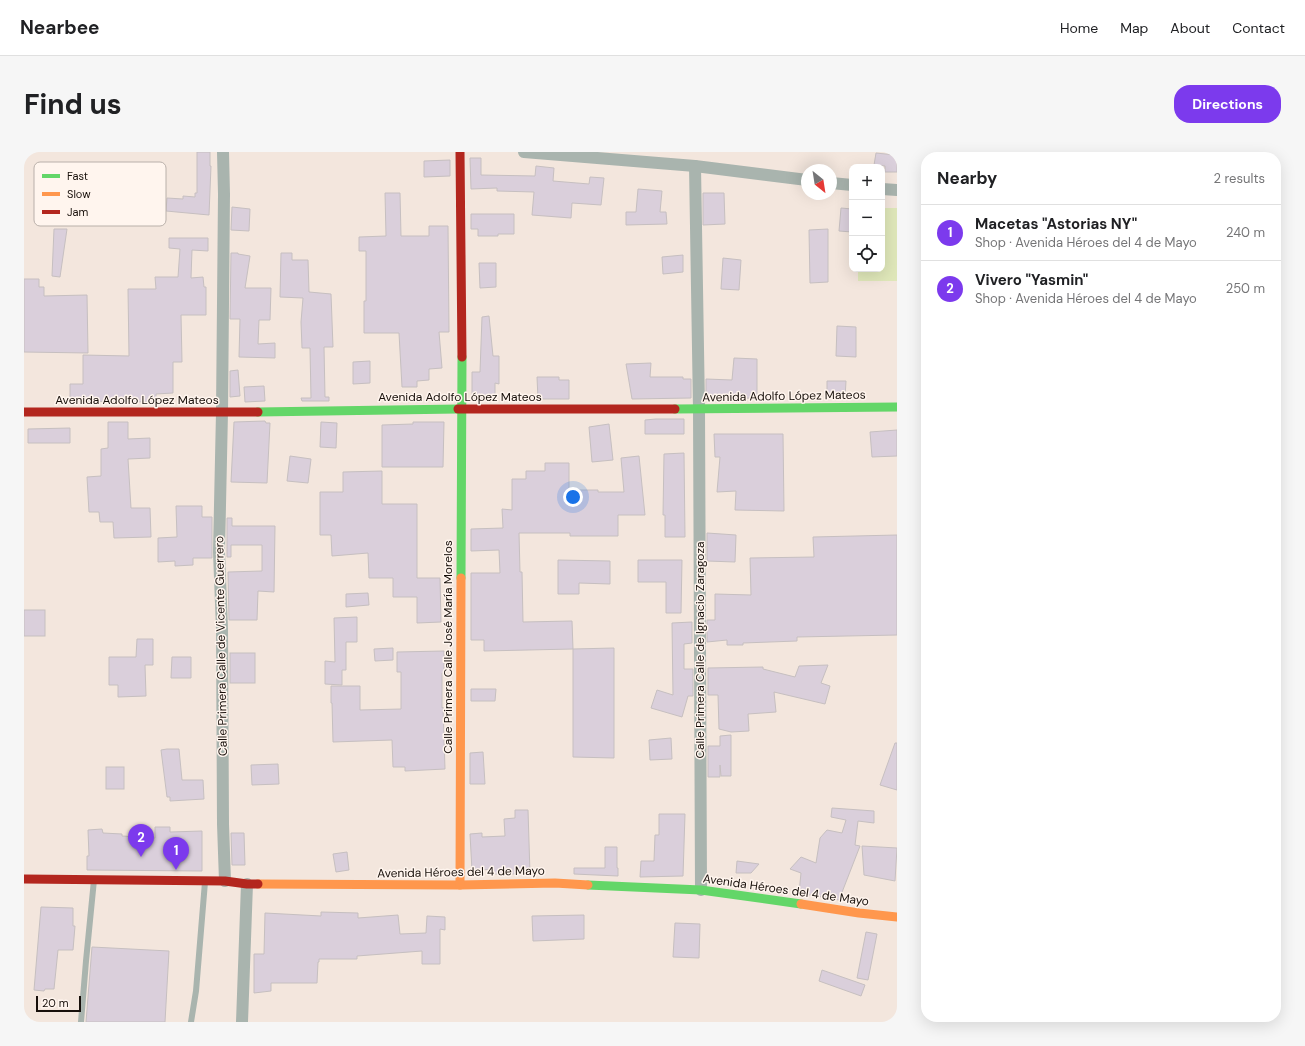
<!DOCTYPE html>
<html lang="en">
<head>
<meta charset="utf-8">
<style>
	body { margin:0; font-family:"DM Sans",sans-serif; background:#f6f6f6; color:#202124 }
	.controls { position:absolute; right:12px; top:12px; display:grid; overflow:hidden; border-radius:8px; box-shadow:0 4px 16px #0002 }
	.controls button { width:36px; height:36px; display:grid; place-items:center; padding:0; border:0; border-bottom:1px solid #e0e0e0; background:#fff; color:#202124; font:20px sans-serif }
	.compass { position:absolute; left:777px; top:12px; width:36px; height:36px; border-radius:50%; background:#fff; box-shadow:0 4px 16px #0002; rotate:150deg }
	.scale { position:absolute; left:12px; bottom:10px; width:45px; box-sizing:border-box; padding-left:4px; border:2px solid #170f0a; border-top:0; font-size:11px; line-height:14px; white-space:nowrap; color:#170f0a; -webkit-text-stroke:3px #fff5ee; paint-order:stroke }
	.you { position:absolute; left:549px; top:345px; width:14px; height:14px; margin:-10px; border:3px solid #fff; border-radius:50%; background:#1a73e8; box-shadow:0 0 0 6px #1a73e833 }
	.badge { display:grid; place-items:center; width:26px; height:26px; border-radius:50%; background:#7c3aed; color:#fff; font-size:13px; font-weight:700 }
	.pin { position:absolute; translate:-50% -33px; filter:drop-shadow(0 1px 2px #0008) }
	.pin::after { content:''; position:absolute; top:21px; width:14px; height:12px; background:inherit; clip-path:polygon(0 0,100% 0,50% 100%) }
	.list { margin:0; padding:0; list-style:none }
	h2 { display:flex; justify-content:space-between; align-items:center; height:52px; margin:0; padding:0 16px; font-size:17px }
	h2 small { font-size:13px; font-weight:400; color:#757577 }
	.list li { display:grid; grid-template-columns:26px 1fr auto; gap:12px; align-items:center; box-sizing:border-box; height:56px; padding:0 16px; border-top:1px solid #e0e0e0 }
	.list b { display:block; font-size:15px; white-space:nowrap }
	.list p { margin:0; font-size:13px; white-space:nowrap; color:#757577 }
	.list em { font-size:13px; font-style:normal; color:#757577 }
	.icon { flex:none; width:22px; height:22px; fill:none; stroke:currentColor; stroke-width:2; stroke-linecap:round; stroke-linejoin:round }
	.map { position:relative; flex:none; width:873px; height:870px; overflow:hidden; border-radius:16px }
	header { display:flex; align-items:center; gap:24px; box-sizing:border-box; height:56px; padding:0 20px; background:#fff; border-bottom:1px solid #e0e0e0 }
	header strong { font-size:19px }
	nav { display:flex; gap:22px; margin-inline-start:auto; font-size:14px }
	.intro { display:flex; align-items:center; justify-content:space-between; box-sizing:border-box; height:96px; padding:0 24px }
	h1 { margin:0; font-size:28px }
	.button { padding:10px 18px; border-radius:16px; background:#7c3aed; color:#fff; font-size:14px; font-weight:700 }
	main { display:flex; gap:24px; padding:0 24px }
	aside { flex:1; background:#fff; border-radius:16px; box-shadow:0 4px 16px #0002 }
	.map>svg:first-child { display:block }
	.green { fill:#dfe7b9 }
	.building { fill:#dacfdb; stroke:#c6bfc0 }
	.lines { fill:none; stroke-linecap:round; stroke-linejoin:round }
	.lane { stroke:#a9b4ae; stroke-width:6 }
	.street { stroke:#a9b4ae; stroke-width:12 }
	.fast { stroke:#63d668; stroke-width:9 }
	.slow { stroke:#ff974d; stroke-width:9 }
	.jam { stroke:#b3261e; stroke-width:9 }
	.labels { text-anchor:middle; stroke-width:3; stroke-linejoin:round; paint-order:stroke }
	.street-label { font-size:12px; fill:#170f0a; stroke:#fff5ee }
	.key { fill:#fff5ee; stroke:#b9b0aa; stroke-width:1 }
	.key-label { font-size:11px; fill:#170f0a }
</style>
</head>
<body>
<header>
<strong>Nearbee</strong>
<nav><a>Home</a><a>Map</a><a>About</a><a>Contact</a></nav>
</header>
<div class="intro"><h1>Find us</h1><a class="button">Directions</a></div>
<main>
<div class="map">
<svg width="873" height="870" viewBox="0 0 873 870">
	<rect width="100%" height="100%" fill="#f3e6dd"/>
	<polygon class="green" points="858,56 873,56 873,129 834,129 834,117 858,117"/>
	<g class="building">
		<polygon points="173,0 186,0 186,14 187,14 185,63 142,59 143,46 159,47 159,44 171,45 171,41 173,41"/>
		<polygon points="852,1 871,3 871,5 873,5 873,20 861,20 861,14 850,13"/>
		<polygon points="446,6 457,6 457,23 511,24 512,14 530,16 529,29 565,32 566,25 580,26 577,53 548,51 547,66 508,63 510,40 473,39 473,36 447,37"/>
		<polygon points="426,8 426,24 400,25 400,9"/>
		<polygon points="614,37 638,39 636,60 642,60 643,72 602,73 602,60 612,60"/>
		<polygon points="361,41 376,41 377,84 405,84 405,74 424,74 425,180 415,180 418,216 405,217 405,228 393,229 393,235 378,235 375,181 340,181 340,149 342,149 342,99 335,99 335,85 362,84"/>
		<polygon points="679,41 700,41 701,72 679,73"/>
		<polygon points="208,55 226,57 225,79 207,78"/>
		<polygon points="817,56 828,57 828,80 815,79"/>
		<polygon points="447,62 490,62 490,82 474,82 474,84 454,84 454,77 447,77"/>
		<polygon points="30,77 43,77 36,125 28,124"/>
		<polygon points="804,77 804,130 786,131 785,78"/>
		<polygon points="145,86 184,86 184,99 168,98 167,126 179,125 180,135 182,135 182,163 157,163 158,210 149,210 149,241 132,242 132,250 46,249 46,232 59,232 59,203 105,204 104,137 132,137 131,125 154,125 156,97 145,96"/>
		<polygon points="207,101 214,101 214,102 226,104 221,136 247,136 246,168 235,168 234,192 251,191 251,206 215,205 216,167 206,167"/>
		<polygon points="257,101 268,101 268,108 284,108 285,140 307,142 309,195 300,195 301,245 305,245 305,249 278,249 277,246 287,246 286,196 278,196 277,170 279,146 256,145"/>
		<polygon points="659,103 659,120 639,122 638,105"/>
		<polygon points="699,106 717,108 715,138 697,137"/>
		<polygon points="455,111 472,111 472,135 456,136"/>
		<polygon points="0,127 15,127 15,135 20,135 20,144 63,143 64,201 0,200"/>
		<polygon points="465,164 469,204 475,204 475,232 471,231 471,247 448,247 448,220 456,220 458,165"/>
		<polygon points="813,174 832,175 832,205 812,204"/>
		<polygon points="710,206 733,207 733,246 682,247 682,227 708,228"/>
		<polygon points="346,209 346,231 329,232 329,210"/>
		<polygon points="627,211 626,225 659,225 659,227 667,227 667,246 608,247 602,212"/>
		<polygon points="214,218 216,244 206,245 206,219"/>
		<polygon points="513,225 535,225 535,228 545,228 545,247 514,247"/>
		<polygon points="803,229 822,229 821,246 803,246"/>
		<polygon points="240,234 241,249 221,250 220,235"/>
		<polygon points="632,267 660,267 660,282 621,282 621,268"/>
		<polygon points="241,269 242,271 246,271 243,331 207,330 210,270"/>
		<polygon points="84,270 104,270 104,287 126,286 126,306 104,307 107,356 126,356 127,385 90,386 89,370 76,370 75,360 65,360 63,325 77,324 77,297 84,296"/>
		<polygon points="297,270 313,271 312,296 296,295"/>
		<polygon points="389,270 420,270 419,315 358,315 358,273 389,272"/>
		<polygon points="585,272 589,308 568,310 565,275"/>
		<polygon points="46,276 46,291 4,291 4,277"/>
		<polygon points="873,278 873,304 848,305 846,280"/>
		<polygon points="690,282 759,282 760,359 711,358 712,339 693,340 696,305 691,305"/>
		<polygon points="660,301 661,385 641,385 641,363 639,363 640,302"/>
		<polygon points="266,304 287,307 284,331 263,329"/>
		<polygon points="615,304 621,363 594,363 594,384 546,384 546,381 495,381 496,420 498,420 499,470 548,469 549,497 460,499 460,488 447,488 447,421 476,421 475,398 447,399 447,377 479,376 478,357 488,358 488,327 502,327 502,319 521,319 521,311 545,311 545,338 574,338 574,340 600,340 597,306"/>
		<polygon points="358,319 358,352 393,352 393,426 416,426 417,470 393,471 393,445 369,445 369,426 345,426 344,401 308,404 307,383 296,383 296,340 319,340 319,320"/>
		<polygon points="152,354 178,354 178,365 188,365 188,406 169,406 169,413 151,414 151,409 134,410 134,386 153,385"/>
		<polygon points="203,366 208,366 208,374 251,374 250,440 234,439 233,468 205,468 204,420 238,419 238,393 207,393 207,405 203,405"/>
		<polygon points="683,381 712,383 711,410 683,409"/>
		<polygon points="873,383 873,483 773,485 773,489 719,491 719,493 703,493 703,488 683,490 683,468 691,468 691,442 727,443 726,406 790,405 789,385"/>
		<polygon points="534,408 586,409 586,432 555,431 555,442 534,442"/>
		<polygon points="614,408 658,408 657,461 642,461 642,430 614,430"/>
		<polygon points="344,441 345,453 322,455 322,442"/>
		<rect x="0" y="458" width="21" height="26"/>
		<polygon points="333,465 333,490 322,490 322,518 318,518 318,533 301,532 301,509 311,510 310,466"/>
		<polygon points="668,470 668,491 660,492 660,517 669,517 669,544 664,544 658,565 627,556 633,538 649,543 648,471"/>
		<polygon points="113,487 129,487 129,513 121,513 122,544 94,545 94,533 85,533 85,505 112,505"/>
		<polygon points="369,496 369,508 351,509 350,497"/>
		<polygon points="590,496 590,606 549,605 549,497"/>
		<polygon points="420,499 420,521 418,521 418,556 419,555 421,617 381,619 381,615 369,615 368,588 309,590 308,551 307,551 307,534 336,534 336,558 377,557 377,520 373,520 373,500"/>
		<rect x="206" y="501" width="25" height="30"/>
		<polygon points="148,505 167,505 167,526 147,526"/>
		<polygon points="804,513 797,531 806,534 801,552 750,540 752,560 724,562 725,579 707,580 695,577 694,543 684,543 684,516 739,515 739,517 771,525 775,514"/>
		<polygon points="447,537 472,537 471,549 447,549"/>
		<polygon points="707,583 707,624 697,624 696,613 696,625 684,625 684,594 696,594 696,584"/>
		<polygon points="647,586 648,607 626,608 625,588"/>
		<polygon points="871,591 873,591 873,638 856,633"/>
		<polygon points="143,597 155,597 158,628 179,628 180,647 146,649 146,645 143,645 137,598"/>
		<polygon points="459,600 461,632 446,632 446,601"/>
		<polygon points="254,612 255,632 228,633 227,613"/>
		<rect x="82" y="615" width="18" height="22"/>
		<polygon points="808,656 850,659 850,671 834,669 831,693 836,694 815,748 775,741 777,721 766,717 777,705 792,711 796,686 803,678 818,681 822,668 807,665"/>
		<polygon points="491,658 504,658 506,722 468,722 468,717 448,719 446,682 458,681 458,685 481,684 480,667 491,666"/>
		<polygon points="635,662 661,662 659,724 616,725 617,709 630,709 631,683 635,683"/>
		<polygon points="131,675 146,675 146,680 178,679 178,719 63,718 63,704 65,704 64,678 78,677 79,681 98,682 98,684 131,686"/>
		<polygon points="207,681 220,681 221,713 208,713"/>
		<polygon points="838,694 873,696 871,729 840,723"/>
		<polygon points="581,695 593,695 593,716 594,716 594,724 550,722 550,716 581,716"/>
		<polygon points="323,700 325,718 312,720 309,702"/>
		<polygon points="713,709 735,712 727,721 712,721"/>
		<polygon points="17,755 49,756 49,774 51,774 49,798 34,798 30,837 21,837 20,839 10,838"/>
		<polygon points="297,760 334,761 334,766 374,763 376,782 402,781 403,764 421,765 421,778 416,777 416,812 398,812 398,799 333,804 333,807 295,807 295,810 294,810 293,831 247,831 247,839 230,841 230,802 240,802 241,761 297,764"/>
		<polygon points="560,763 560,787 509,789 508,764"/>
		<polygon points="651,771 676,772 675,806 649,805"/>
		<polygon points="842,780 853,782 844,828 833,826"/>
		<polygon points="68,795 145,799 141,870 62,870"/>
		<polygon points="798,818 841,833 837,844 795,829"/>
	</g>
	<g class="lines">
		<g class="lane">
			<polyline points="57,870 62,809 70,728"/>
			<polyline points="167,870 172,839 181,730"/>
		</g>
		<g class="street">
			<polyline points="199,0 200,42 198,260 195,400 198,477 199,672 201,729"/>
			<polyline points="500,0 671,14 783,28"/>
			<polyline points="671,14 675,257 677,738"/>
			<polyline points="807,31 828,33"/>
			<polyline points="858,37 873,38"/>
			<polyline points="218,870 223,732"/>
		</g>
		<g class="fast">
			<polyline points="651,257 873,255"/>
			<polyline points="234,260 434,257"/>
			<polyline points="437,426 438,205"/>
			<polyline points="564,733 677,738 777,752"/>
		</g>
		<g class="slow">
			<polyline points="234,732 436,733 531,731 564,733"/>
			<polyline points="436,733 437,426"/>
			<polyline points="777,752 835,761 873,765"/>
		</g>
		<g class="jam">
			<polyline points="436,0 438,205"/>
			<polyline points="434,257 651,257"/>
			<polyline points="0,260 234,260"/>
			<polyline points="0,727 201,729 223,732 234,732"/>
		</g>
	</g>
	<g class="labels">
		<g class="street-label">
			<text transform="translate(760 244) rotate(-1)" y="4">Avenida Adolfo López Mateos</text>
			<text x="436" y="249">Avenida Adolfo López Mateos</text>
			<text x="113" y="252">Avenida Adolfo López Mateos</text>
			<text transform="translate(197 494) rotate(-91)" y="4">Calle Primera Calle de Vicente Guerrero</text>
			<text transform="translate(424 495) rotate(-90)" y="4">Calle Primera Calle José María Morelos</text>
			<text transform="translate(676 498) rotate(-90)" y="4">Calle Primera Calle de Ignacio Zaragoza</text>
			<text transform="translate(437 720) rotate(-1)" y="4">Avenida Héroes del 4 de Mayo</text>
			<text transform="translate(762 738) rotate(8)" y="4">Avenida Héroes del 4 de Mayo</text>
		</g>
	</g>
	<rect x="10" y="10" width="132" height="64" rx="6" class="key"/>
	<rect x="18" y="22" width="18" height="4" fill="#63d668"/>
	<rect x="18" y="40" width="18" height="4" fill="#ff974d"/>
	<rect x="18" y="58" width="18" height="4" fill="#b3261e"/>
	<g class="key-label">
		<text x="43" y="28">Fast</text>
		<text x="43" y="46">Slow</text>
		<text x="43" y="64">Jam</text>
	</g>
</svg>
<div class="controls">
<button>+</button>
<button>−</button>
<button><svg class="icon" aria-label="locate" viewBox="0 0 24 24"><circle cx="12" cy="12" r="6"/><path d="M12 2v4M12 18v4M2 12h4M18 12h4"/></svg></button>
</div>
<svg class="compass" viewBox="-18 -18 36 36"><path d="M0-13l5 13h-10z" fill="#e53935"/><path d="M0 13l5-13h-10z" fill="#757577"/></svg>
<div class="scale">20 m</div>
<div class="you"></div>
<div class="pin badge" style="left:152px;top:718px">1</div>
<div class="pin badge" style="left:117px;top:705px">2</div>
</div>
<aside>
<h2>Nearby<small>2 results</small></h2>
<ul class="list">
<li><span class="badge">1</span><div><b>Macetas &quot;Astorias NY&quot;</b><p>Shop · Avenida Héroes del 4 de Mayo</p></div><em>240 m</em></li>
<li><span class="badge">2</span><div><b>Vivero &quot;Yasmin&quot;</b><p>Shop · Avenida Héroes del 4 de Mayo</p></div><em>250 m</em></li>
</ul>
</aside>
</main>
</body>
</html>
